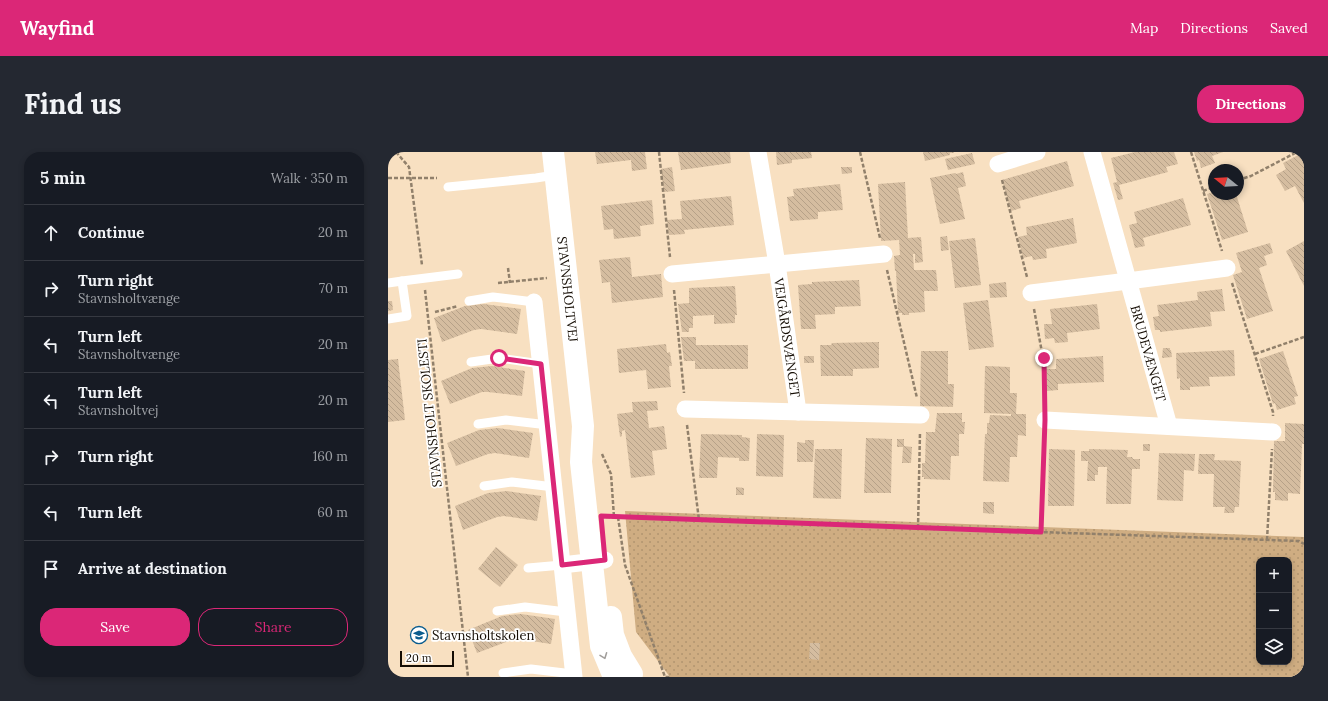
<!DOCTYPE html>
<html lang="en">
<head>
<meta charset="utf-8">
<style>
	body { margin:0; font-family:Lora,serif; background:#242831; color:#f1f3f6 }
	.controls { position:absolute; right:12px; bottom:12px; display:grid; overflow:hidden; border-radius:8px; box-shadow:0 2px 6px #0003 }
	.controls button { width:36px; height:36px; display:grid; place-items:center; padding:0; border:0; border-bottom:1px solid #363941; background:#171b24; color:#f1f3f6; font:20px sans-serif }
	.compass { position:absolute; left:820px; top:12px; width:36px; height:36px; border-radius:50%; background:#171b24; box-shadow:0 2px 6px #0003; rotate:288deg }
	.scale { position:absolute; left:12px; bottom:10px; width:54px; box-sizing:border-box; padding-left:4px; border:2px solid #150d04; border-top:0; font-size:11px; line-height:14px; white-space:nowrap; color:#150d04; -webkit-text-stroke:3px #fff; paint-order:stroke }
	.stop { position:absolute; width:12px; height:12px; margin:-9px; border:3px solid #db2777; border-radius:50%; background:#fff }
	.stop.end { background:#db2777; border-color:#fff; box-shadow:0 1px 4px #0008 }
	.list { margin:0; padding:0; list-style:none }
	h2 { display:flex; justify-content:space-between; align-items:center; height:52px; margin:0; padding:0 16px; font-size:17px }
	h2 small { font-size:13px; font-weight:400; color:#9ea1a6 }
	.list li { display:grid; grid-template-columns:26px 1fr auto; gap:12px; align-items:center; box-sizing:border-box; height:56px; padding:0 16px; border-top:1px solid #363941 }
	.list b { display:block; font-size:15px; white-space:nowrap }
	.list p { margin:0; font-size:13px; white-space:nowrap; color:#9ea1a6 }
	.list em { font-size:13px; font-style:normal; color:#9ea1a6 }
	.actions { display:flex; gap:8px; padding:12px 16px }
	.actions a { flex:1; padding:9px 0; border:1px solid #db2777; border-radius:16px; text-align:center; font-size:14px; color:#db2777 }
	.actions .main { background:#db2777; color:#fff }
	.icon { flex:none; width:22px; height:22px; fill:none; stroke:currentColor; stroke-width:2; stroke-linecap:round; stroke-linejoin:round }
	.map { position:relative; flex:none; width:916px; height:525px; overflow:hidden; border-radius:16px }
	header { display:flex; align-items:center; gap:24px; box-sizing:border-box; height:56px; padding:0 20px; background:#db2777; color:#fff }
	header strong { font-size:19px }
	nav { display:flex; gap:22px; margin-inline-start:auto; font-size:14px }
	.intro { display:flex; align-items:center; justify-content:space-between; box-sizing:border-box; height:96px; padding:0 24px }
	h1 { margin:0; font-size:28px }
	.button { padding:10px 18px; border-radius:16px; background:#db2777; color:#fff; font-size:14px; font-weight:700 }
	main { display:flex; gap:24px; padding:0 24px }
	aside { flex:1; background:#171b24; border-radius:16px; box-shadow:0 2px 6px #0003 }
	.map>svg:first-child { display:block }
	.green { fill:url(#green-dots); fill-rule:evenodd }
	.building { fill:url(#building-back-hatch) }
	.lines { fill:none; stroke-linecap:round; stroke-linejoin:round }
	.path { stroke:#91806b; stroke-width:2.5; stroke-dasharray:4 2; stroke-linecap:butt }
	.lane { stroke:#fff; stroke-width:9 }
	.street { stroke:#fff; stroke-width:17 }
	.secondary { stroke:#fff; stroke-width:22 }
	.oneway { stroke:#a19e9b }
	.route { stroke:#db2777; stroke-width:5 }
	.labels { text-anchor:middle; stroke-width:3.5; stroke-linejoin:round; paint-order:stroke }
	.street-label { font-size:13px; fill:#150d04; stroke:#fff }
	.poi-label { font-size:13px; fill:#150d04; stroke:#fff; text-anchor:start }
</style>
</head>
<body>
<header>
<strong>Wayfind</strong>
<nav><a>Map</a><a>Directions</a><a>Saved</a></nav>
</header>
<div class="intro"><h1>Find us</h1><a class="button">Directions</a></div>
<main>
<aside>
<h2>5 min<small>Walk · 350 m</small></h2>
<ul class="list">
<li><svg class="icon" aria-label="ahead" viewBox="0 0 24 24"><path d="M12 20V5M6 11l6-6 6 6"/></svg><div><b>Continue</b></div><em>20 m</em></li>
<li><svg class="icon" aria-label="right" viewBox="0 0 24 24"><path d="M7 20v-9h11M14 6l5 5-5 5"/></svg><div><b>Turn right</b><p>Stavnsholtvænge</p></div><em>70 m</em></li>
<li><svg class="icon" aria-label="left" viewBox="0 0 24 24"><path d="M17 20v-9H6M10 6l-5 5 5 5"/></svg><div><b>Turn left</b><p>Stavnsholtvænge</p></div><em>20 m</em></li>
<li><svg class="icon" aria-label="left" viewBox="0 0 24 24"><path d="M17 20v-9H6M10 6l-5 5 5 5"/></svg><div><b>Turn left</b><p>Stavnsholtvej</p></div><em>20 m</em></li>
<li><svg class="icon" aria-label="right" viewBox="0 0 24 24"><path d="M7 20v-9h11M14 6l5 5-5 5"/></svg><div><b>Turn right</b></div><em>160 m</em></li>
<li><svg class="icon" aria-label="left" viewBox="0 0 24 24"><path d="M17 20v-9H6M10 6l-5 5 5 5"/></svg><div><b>Turn left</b></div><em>60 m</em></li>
<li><svg class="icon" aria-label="arrive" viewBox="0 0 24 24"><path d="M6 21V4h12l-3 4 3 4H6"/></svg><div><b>Arrive at destination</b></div></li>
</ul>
<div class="actions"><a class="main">Save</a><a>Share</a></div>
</aside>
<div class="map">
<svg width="916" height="525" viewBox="0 0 916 525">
	<defs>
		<pattern id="green-dots" width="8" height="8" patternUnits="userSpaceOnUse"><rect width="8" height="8" fill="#cfad82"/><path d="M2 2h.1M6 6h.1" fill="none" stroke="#b1946f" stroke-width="1.8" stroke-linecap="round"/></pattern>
		<pattern id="building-back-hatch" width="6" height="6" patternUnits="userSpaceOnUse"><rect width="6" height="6" fill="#d5bda0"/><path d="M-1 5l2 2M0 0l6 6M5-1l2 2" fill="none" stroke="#b6a188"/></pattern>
	</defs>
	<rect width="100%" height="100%" fill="#f8e0c1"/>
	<path class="green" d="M 237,359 L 916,385 L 916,525 L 282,525 L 248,480 ZM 871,408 L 901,408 L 901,510 L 871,510 Z"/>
	<g class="building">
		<polygon points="207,0 257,0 259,17 244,19 243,8 209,12"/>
		<polygon points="290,0 342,0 343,11 293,18"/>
		<polygon points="388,0 423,0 424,6 404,8 404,11 389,13"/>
		<polygon points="535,0 566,0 566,1 562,1 562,3 537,9"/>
		<polygon points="747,0 786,0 790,12 778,15 780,20 731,33 735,47 730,48 725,31 729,30 723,6"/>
		<polygon points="806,0 835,0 824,4 827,11 813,16 811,8 809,9"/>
		<polygon points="916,0 916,51 907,34 897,39 888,23 898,17 895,11"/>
		<polygon points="584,1 587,12 560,18 557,7"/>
		<polygon points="679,9 686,34 631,49 633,56 623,59 614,28"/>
		<polygon points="284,15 287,39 276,40 273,17"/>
		<polygon points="453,15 464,15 464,21 454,22"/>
		<polygon points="575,20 578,34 570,36 577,67 552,72 542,26 567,21 568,22"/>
		<polygon points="517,30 520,86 533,85 535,110 527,111 527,102 525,102 526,118 548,118 550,139 536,139 537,160 521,161 521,163 514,163 514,161 510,161 508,119 507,119 506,104 512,103 511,88 493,89 490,32"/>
		<polygon points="452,32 455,58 430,60 430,67 402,69 399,45 406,44 405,37"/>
		<polygon points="826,40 826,42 848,42 860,80 834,88 819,42"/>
		<polygon points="343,44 346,73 296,78 297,82 281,83 279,68 294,67 292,49"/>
		<polygon points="795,46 803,73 755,86 757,94 747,96 741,73 749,71 746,60"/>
		<polygon points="264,48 266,72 252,74 253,84 226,87 225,77 216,78 213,54"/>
		<polygon points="685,66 689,91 658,97 659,106 645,108 644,104 635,106 630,85 639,83 638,75"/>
		<polygon points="559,84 561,98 553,99 552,85"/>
		<polygon points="587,86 593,133 567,136 561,89"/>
		<polygon points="916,89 916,134 898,99"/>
		<polygon points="882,91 885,101 876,104 879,113 871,116 885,159 859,167 845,123 854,120 848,101"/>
		<polygon points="242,105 244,125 273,122 275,145 224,151 222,130 214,131 211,108"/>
		<polygon points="471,128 473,154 447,155 447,162 427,163 428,177 413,177 410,133 424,132 424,130"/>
		<polygon points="618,130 619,145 602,146 601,132"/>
		<polygon points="347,134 349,163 347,163 347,171 326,172 326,163 305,164 305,176 301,176 301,180 294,180 290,152 301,151 301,136"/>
		<polygon points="834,137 837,159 822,160 824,174 772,180 772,178 767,178 765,165 771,164 769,153 810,148 809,140"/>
		<polygon points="600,148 606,195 581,198 575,151"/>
		<polygon points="0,149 4,149 5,158 0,159"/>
		<polygon points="96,152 133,157 129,182 93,177 86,178 54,190 46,166 77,154"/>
		<polygon points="709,152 712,177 679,181 680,190 667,191 666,186 657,187 656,172 664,172 662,157"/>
		<polygon points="293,185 308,185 308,193 360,193 360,217 307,217 307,209 296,209"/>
		<polygon points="491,190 491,216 465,217 465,224 433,224 432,193 443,193 444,191"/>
		<polygon points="278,192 279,201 282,200 284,214 281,214 283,235 260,237 258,218 231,221 229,197"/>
		<polygon points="775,196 782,196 782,198 783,198 784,205 774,206"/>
		<polygon points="846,198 847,224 821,225 822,234 802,235 802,238 792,238 792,226 789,227 788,201"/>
		<polygon points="533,199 560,199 560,232 566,232 565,255 532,254"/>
		<polygon points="895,199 910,244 906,245 908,252 889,258 887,251 885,252 871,207"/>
		<rect x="416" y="204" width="10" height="7"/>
		<polygon points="715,204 716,230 670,232 670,238 659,239 658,217 668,217 668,207"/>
		<polygon points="10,207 17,268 0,270 0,208"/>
		<polygon points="104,214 137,219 134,244 100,240 94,240 62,252 53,229 84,216"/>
		<polygon points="597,214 622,215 622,241 629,241 628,262 638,262 638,284 630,283 629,305 622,305 621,330 595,329 597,282 599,282 599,271 601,271 602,263 623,264 623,262 596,261"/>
		<polygon points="269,249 270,258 259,259 261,276 276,274 279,297 264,299 267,323 243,326 237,278 234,279 234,284 232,285 229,262 245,260 244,250"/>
		<polygon points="549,261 574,261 574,270 577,270 576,282 571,282 571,304 563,304 562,328 536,327 536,325 534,325 534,311 537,311 538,280 547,280"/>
		<polygon points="897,271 916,272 916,292 914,292 912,342 900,341 900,349 887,348 887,340 885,340 886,289 897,289"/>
		<polygon points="110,276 145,281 141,306 107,301 100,302 68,314 59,291 91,278"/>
		<polygon points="313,282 354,283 354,285 362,286 361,309 351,309 351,306 330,305 329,326 311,326"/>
		<polygon points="369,282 396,283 395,325 368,324"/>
		<polygon points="478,286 504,287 503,341 476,341"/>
		<polygon points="509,287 516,287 516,294 524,295 523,311 514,311 515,295 509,295"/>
		<polygon points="417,288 426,288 425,310 409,310 409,290 417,291"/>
		<rect x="755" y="292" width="7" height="7"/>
		<polygon points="427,297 454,297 453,347 425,346"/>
		<polygon points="661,297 687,298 686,354 660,354"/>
		<polygon points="701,297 740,298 739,305 744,305 745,307 752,307 752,317 744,317 743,352 718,352 719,315 710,315 710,323 707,323 707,329 699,329 700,309 693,309 693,299 701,299"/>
		<polygon points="771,301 807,302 806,319 796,318 795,349 769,348"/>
		<polygon points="811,302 827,302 826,308 853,309 851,355 847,355 846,361 836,361 837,355 825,355 826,322 810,322"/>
		<polygon points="348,335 356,336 356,343 348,343"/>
		<polygon points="119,339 153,344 149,369 116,364 109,365 75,378 67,354 100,341"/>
		<polygon points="595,350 606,350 606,362 595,361"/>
		<polygon points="108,395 130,413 112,435 90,417"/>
		<polygon points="133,462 167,467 163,492 130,487 123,488 89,501 80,478 114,464"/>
		<polygon points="422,491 432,491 431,508 421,507"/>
	</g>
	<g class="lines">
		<g class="path">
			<polyline points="8,0 21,15 34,113"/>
			<polyline points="271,0 282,105"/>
			<polyline points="472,0 492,86"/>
			<polyline points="803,0 834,99"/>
			<polyline points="0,26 49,26"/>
			<polyline points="614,28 639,125"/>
			<polyline points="850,28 863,24 909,0"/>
			<polyline points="815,39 826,35"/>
			<polyline points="120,116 122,131"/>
			<polyline points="499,118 529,246"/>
			<polyline points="110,131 159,126"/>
			<polyline points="844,131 885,260 885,264"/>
			<polyline points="37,138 80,525"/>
			<polyline points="286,138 296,241"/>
			<polyline points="646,157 655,206 657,252"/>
			<polyline points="47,160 70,154"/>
			<polyline points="867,202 916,185"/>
			<polyline points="299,273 311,368"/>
			<polyline points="214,302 223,322 226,365"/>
			<polyline points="218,365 911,389 916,392"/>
			<polyline points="230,365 237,413 277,525 282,525"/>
			<polyline points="530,376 532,280"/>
			<polyline points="653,380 656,285"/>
			<polyline points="879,388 884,297"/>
		</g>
		<g class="lane">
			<polyline points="60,35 148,26 167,23"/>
			<polyline points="0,131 14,129"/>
			<polyline points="81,149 105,145 146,150"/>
			<polyline points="0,167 19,164 14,129 70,122"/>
			<polyline points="83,210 111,206 153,212"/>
			<polyline points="90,272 118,268 160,273"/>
			<polyline points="96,334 124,330 166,335"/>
			<polyline points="140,416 174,413"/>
			<polyline points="109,459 137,455 178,460"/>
			<polyline points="115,521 143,517 185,522"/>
		</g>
		<g class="street">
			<path id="s1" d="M 370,0 L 389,112 L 410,260"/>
			<path id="s2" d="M 704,0 L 781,274"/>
			<polyline points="610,12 649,0"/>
			<polyline points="284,122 496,102"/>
			<polyline points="643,141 740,129 839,116"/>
			<polyline points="146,150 186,525"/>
			<polyline points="297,257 533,263"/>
			<polyline points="657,268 885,280"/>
			<polyline points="174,413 217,408"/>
		</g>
		<g class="secondary">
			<path id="s3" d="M 165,0 L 195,274 L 193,310 L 213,494 L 226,525"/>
			<polyline points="223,465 225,483 233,504 244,522"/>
		</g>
	</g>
	<defs><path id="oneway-chevron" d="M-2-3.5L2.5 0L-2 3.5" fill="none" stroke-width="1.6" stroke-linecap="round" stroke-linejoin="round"/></defs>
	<use class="oneway" href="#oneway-chevron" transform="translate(216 504) rotate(69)"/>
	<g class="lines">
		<polyline class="route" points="111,206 153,212 174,413 217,408 213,364 653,380 657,268 656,206"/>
	</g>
	<defs>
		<g id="school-ring" transform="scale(0.9)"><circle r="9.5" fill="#fff" stroke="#0a5c8e" stroke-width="1.5"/><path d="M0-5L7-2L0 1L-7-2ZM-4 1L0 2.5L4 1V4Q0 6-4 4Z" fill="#0a5c8e"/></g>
	</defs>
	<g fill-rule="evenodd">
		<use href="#school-ring" x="31" y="483"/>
	</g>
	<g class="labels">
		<g class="street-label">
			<text dy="5" stroke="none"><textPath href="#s3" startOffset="138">STAVNSHOLTVEJ</textPath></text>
			<text dy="5" stroke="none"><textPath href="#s1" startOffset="188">VEJGÅRDSVÆNGET</textPath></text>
			<text dy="5" stroke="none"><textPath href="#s2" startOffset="209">BRUDEVÆNGET</textPath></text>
			<text transform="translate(41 261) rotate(-96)" y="5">STAVNSHOLT SKOLESTI</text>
		</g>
		<g class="poi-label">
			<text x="44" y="488">Stavnsholtskolen</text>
		</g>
	</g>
</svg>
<div class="controls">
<button>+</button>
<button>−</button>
<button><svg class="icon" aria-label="layers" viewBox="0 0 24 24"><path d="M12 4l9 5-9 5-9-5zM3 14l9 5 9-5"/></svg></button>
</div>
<svg class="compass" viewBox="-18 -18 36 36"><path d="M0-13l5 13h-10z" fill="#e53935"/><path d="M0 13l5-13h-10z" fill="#9ea1a6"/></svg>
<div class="scale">20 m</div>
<div class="stop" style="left:111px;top:206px"></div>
<div class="stop end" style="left:656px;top:206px"></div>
</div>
</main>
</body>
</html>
